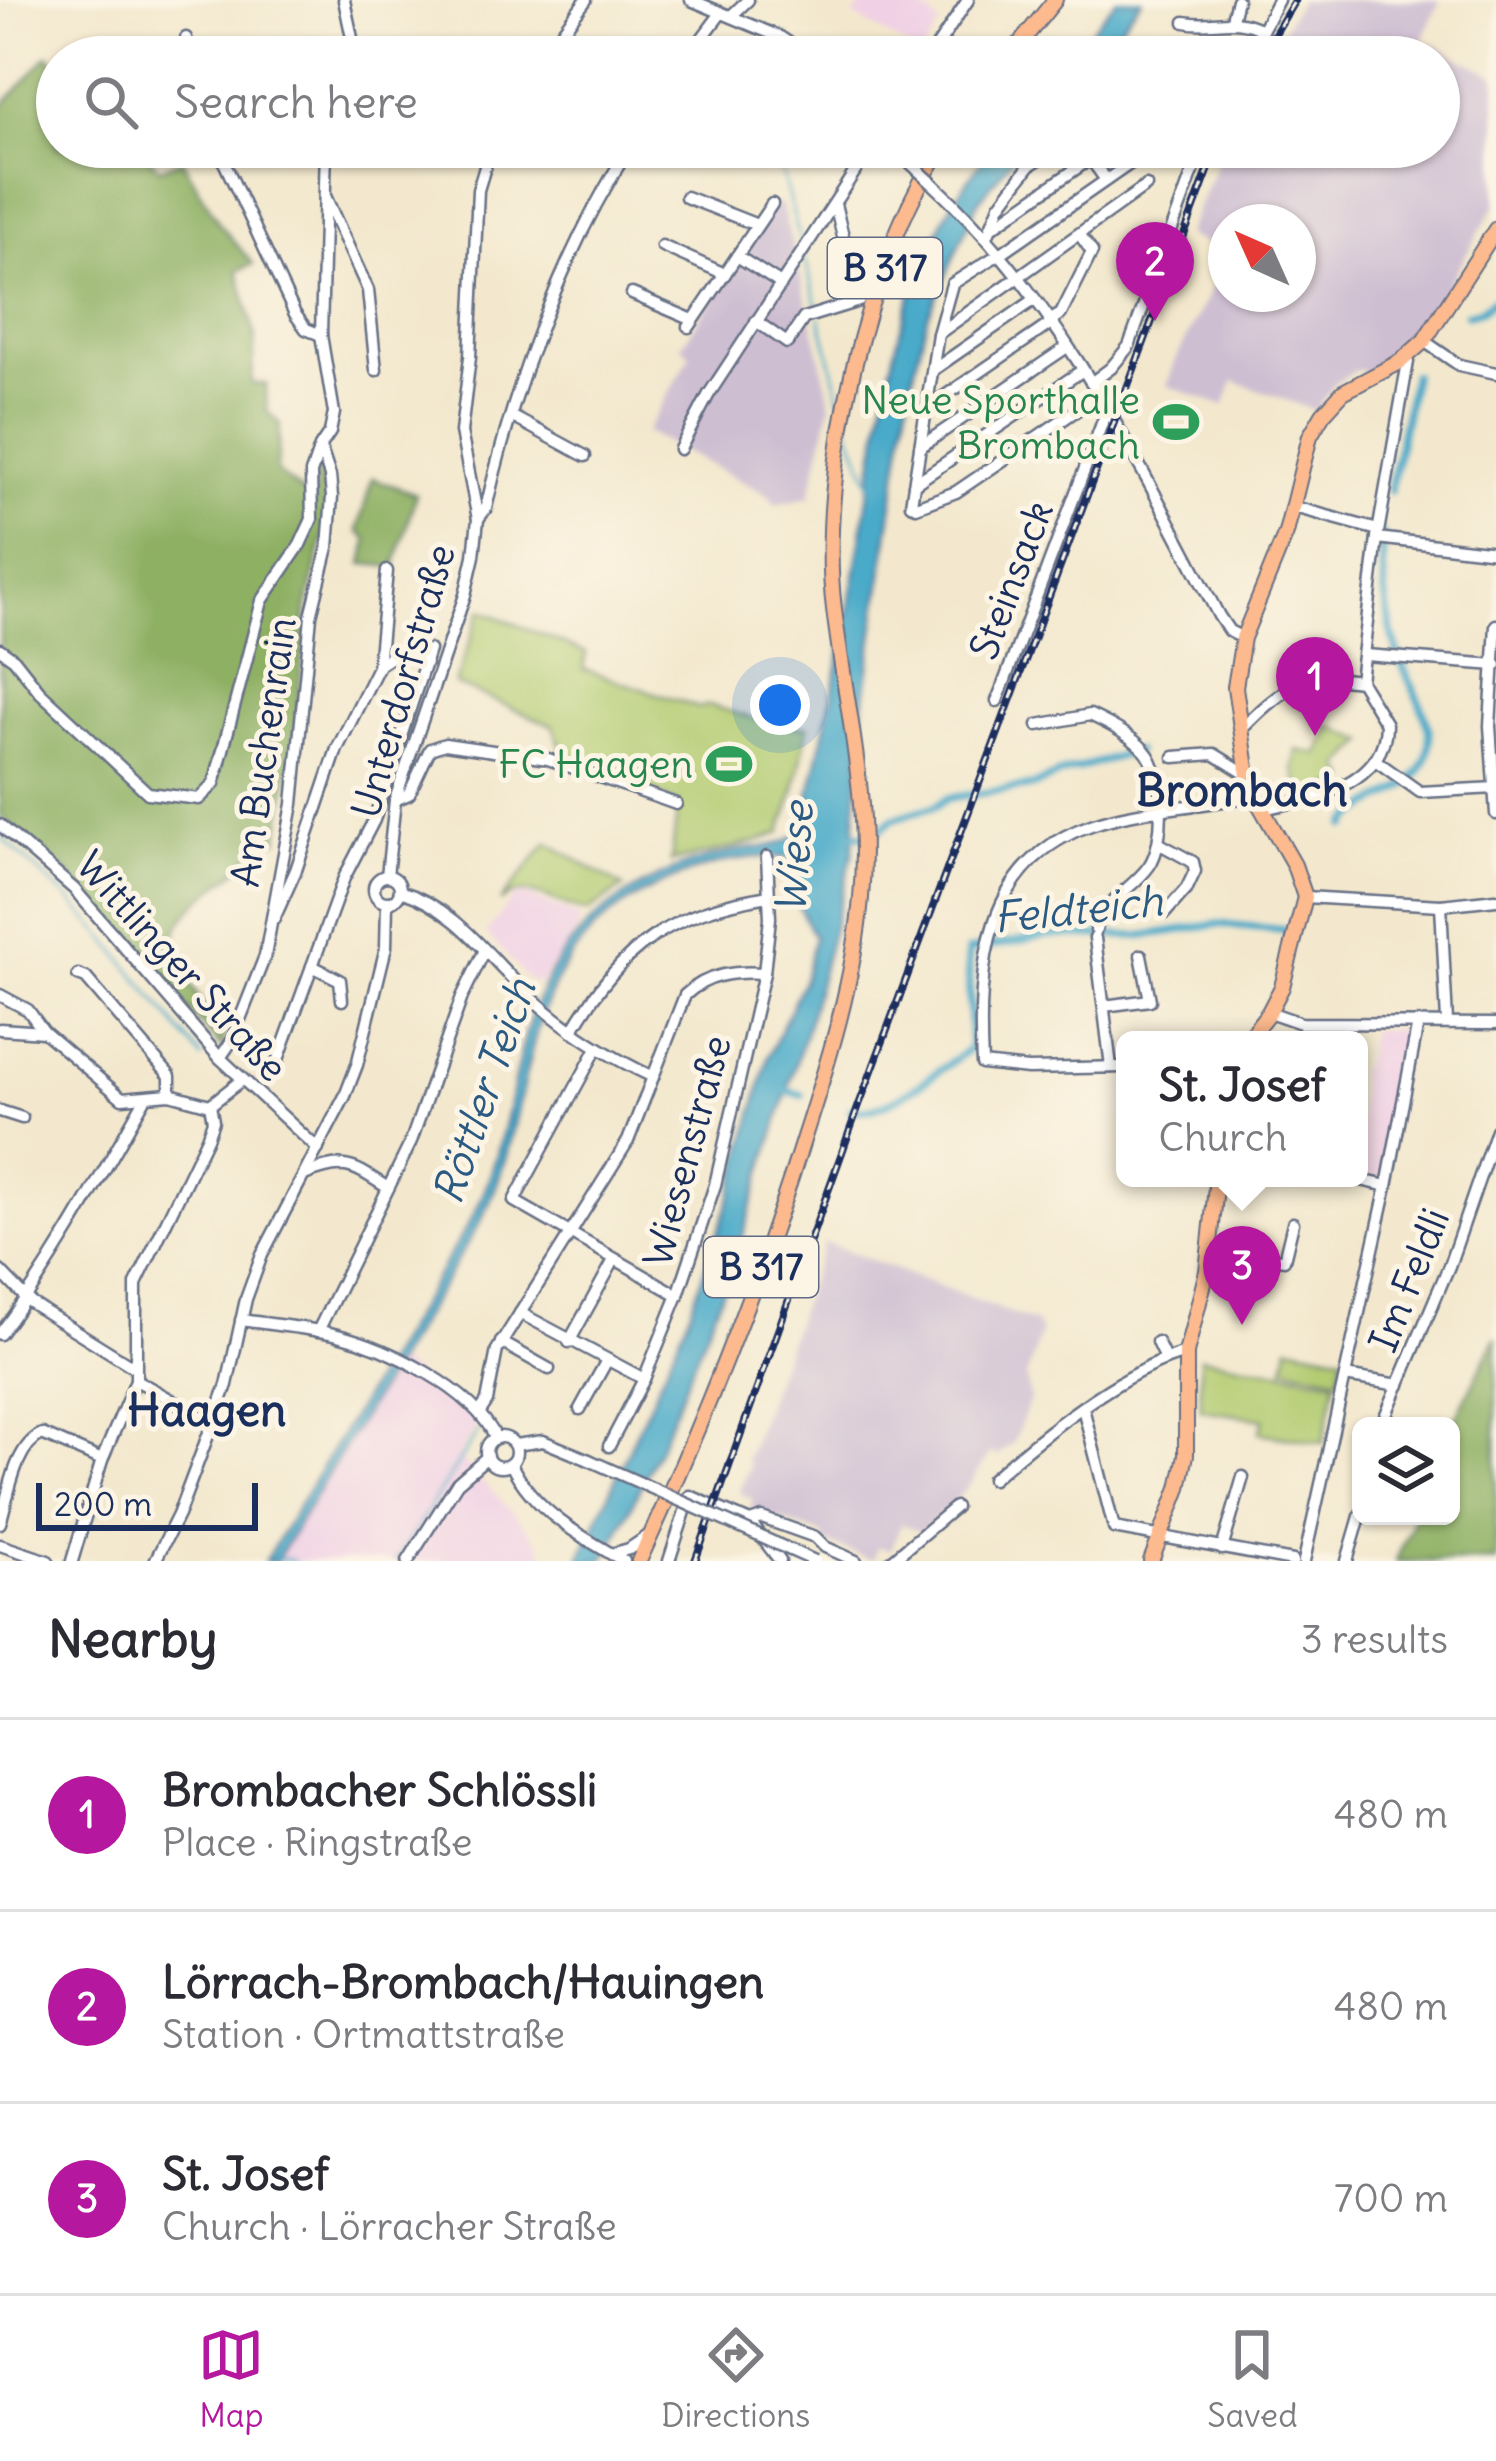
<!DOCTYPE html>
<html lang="en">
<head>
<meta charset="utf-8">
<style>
	body { margin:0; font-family:Delius,sans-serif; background:#f7f7f7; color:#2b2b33 }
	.controls { position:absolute; right:36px; bottom:36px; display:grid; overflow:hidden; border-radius:18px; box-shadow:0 3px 9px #0004 }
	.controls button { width:108px; height:108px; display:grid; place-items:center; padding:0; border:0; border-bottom:3px solid #e1e1e2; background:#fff; color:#2b2b33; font:60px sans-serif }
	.compass { position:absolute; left:1208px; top:204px; width:108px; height:108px; border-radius:50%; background:#fff; box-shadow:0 3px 9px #0004; rotate:315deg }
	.scale { position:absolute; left:36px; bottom:30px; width:222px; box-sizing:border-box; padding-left:12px; border:6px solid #1b2f5e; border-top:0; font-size:33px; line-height:42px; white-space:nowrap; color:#1b2f5e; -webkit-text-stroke:9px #fcf5e5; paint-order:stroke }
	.you { position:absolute; left:780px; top:705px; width:42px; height:42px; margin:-30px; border:9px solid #fff; border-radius:50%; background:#1a73e8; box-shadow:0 0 0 18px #1a73e833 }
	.badge { display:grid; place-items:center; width:78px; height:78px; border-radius:50%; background:#b5179e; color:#fff; font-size:39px; font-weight:700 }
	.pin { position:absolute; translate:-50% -99px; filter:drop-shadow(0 3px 6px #0008) }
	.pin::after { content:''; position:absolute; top:63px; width:42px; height:36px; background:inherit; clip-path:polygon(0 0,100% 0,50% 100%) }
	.popup { position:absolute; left:1116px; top:1031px; width:252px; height:156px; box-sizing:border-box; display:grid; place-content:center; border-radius:18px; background:#fff; filter:drop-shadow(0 3px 9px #0005); font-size:39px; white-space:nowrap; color:#7c7c81 }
	.popup b { font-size:45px; color:#2b2b33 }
	.popup::after { content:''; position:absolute; left:50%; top:100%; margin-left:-24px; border:24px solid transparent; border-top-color:#fff }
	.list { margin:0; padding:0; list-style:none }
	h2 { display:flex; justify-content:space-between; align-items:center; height:156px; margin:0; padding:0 48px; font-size:51px }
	h2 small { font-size:39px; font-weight:400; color:#7c7c81 }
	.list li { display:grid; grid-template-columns:78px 1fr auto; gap:36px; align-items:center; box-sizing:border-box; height:192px; padding:0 48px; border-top:3px solid #e1e1e2 }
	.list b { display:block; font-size:45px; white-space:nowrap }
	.list p { margin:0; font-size:39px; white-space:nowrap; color:#7c7c81 }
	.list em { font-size:39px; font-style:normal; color:#7c7c81 }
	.icon { flex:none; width:66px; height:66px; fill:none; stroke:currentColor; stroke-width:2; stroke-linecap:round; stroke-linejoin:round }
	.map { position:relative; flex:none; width:1496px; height:1561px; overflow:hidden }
	.search { position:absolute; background:#fff; box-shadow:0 3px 9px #0004; left:36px; right:36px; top:36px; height:132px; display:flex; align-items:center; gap:30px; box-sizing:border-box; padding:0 42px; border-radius:66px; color:#7c7c81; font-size:45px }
	.sheet { height:732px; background:#fff }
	nav { display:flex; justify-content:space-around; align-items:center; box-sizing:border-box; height:168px; border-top:3px solid #e1e1e2; background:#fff; font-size:33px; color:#7c7c81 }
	nav a { display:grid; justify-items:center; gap:6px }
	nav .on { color:#b5179e }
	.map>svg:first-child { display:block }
	.built { fill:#f0d0e5 }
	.industrial { fill:#cebed2; fill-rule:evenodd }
	.green { fill:#b3cc72; stroke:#677e68; stroke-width:3 }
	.forest { fill:#8eb064; stroke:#547061; stroke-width:3 }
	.water { fill:#4aaac9; stroke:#326c94; stroke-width:3 }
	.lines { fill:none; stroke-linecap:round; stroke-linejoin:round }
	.stream { stroke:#4aaac9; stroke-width:3 }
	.canal { stroke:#4aaac9; stroke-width:8 }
	.minor-casing { stroke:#677085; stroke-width:15 }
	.major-casing { stroke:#677085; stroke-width:18 }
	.minor { stroke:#fff; stroke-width:10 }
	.major { stroke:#fcba8e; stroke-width:14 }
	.rail-casing { stroke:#1b2f5e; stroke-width:8 }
	.rail { stroke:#fcf5e5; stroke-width:3; stroke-dasharray:9; stroke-linecap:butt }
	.minor-bridge-casing { stroke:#677085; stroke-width:15; stroke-linecap:butt }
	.minor-bridge { stroke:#fff; stroke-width:10 }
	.labels { text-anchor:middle; stroke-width:10; stroke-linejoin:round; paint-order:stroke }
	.shield { fill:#fcf5e5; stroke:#5e6a86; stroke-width:3 }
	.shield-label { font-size:36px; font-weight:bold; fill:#1b2f5e }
	.leisure-label { font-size:39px; fill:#27864d; stroke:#fcf5e5; text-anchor:end }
	.street-label { font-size:39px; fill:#1b2f5e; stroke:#fcf5e5 }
	.water-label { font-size:42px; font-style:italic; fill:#2b5a83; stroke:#fcf5e5 }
	.quarter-label { font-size:45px; font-weight:bold; fill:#1b2f5e; stroke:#fcf5e5 }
</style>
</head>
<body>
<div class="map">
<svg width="1496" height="1561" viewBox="0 0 1496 1561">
	<rect width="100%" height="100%" fill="#fcf5e5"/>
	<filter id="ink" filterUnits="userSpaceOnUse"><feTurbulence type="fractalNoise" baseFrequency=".00833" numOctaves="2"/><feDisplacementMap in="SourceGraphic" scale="24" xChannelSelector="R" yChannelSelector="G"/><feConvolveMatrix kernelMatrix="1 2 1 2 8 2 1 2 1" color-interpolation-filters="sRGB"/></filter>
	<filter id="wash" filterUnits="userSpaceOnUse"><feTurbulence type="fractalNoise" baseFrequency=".004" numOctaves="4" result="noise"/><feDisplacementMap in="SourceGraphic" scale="48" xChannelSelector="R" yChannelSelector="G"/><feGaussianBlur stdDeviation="2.7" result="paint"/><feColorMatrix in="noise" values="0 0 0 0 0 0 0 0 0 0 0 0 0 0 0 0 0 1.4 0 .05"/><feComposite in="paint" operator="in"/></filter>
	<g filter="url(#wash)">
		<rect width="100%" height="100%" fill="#f3e8cd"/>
		<g class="built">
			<polygon points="870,0 899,0 930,14 940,25 921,55 853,15"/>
			<polygon points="523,894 580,917 578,929 539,985 527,979 486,933 514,897"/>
			<polygon points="1410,1029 1382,1180 1359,1174 1359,1068 1363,1068 1371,1030"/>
			<polygon points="394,1361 451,1396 478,1423 458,1456 522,1522 540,1544 547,1561 276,1561"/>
		</g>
		<g class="industrial">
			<path d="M 1300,0 L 1440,0 L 1423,40 L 1496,76 L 1496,204 L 1415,342 L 1390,361 L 1365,372 L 1357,370 L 1334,384 L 1316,411 L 1234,381 L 1224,406 L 1167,386 L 1174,363 L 1215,281 L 1205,277 L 1217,250 L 1186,235 L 1223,147 L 1439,147 L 1439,57 L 1266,57 ZM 1226,222 L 1298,222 L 1298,294 L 1226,294 Z"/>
			<polygon points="777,202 782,207 814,329 831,404 810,497 775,504 768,495 646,432 691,355 681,346"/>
			<polygon points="824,1242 1036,1323 1041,1332 1026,1377 1030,1400 1014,1442 999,1455 990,1453 969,1486 921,1532 901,1524 891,1550 878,1546 873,1560 825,1542 823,1535 750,1508 753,1499 739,1493 750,1464 745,1462"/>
		</g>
		<g class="green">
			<polygon points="481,610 586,653 583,669 699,708 709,705 778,726 808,727 794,793 780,833 756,842 671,862 678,803 564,755 553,726 455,684"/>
			<polygon points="1330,726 1366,741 1341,766 1349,779 1303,799 1294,769 1297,750 1319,754"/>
			<path d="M 547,843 L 552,845 L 623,887 L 588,912 C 556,907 528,877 500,902 Z"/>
			<polygon points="1289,1345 1343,1356 1339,1378 1285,1367"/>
			<polygon points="1200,1357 1336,1381 1323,1443 1259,1433 1264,1419 1201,1410"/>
		</g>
		<g class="forest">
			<path d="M 48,55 L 57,66 L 57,147 L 140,147 L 160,169 L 182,160 L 220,225 L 253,264 L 238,271 L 255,335 L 252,384 L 266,384 L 267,411 L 280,424 L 277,472 L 314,502 L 319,459 L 326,478 L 324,536 L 307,606 L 296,728 L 278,840 C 255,843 246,866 228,878 C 140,941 177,961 225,1036 L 221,1047 L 65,870 L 0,816 L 0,109 Z"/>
			<polygon points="372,478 416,494 395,567 363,564 368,540 358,531"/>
			<polygon points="1496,1337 1496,1561 1396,1561 1415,1516 1451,1516 1451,1428"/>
		</g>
		<g class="water">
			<polygon points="1116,0 1142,0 1096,57 1069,57"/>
			<path d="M 993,147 L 1021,147 L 978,202 L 927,318 L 910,388 L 875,625 L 863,713 L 853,853 L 805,1034 L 736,1258 L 659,1448 L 614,1542 L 603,1561 L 579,1561 L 685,1324 L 731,1196 L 768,1057 L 804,979 L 814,937 L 797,904 L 794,859 C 754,852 716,862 678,877 C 503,947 547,1086 482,1219 L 278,1557 L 276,1561 L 265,1561 L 474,1215 C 535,1089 495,966 645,884 C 671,869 702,859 731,852 C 755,847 781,849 800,832 C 824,740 843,646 859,552 C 884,406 893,265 993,147 Z"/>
		</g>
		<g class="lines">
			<g class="stream">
				<polyline points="775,147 801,244"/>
				<polyline points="805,259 818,308"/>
				<polyline points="820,317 841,401"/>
				<polyline points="848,427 871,485"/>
				<polyline points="0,836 71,901 106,939 202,1058"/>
				<polyline points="279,1558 295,1561"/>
				<polyline points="396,1561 479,1430"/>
			</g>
			<g class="canal">
				<polyline points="1467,314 1481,310 1496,299"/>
				<polyline points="1390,491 1413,375"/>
				<path d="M 1346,826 C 1366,800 1401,798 1420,770 C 1448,729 1406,687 1396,647 C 1386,613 1381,571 1383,535"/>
				<polyline points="846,834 873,836 893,819 936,806 948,798 1033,786 1059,774 1136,751"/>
				<polyline points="781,1089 802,1095"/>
				<path d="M 850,1109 C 883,1119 943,1067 971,1048 L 968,951 L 1050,935 L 1140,936 L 1220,924 L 1284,930"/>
			</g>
		</g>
	</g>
	<g filter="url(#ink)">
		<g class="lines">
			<g class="minor-casing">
				<g id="minor">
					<polyline points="344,0 356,57"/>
					<polyline points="691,0 780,37 810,57"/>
					<polyline points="731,16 748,0"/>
					<polyline points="1232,19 1237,0"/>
					<path d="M 1185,22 C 1215,28 1231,14 1262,30"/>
					<polyline points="186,38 191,57"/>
					<polyline points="543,57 586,0"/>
					<polyline points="688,57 721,13"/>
					<polyline points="930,57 968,0"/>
					<polyline points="1248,57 1278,0"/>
					<polyline points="217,147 295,314 306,329 321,335"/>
					<polyline points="893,147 918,170"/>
					<polyline points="1082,147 1106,180"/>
					<path d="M 931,182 C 1060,299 1139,464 1219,616 L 1229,631 L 1243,638"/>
					<polyline points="686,197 757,225"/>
					<polyline points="326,198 368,290 376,370"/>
					<polyline points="994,226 1090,159"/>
					<polyline points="987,237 1000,205 1030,165 1058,147"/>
					<polyline points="662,246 725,274"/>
					<polyline points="1000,254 1154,147"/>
					<polyline points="737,256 781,284"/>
					<polyline points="996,256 952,284 938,334 911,504 916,507 956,492 1099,395"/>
					<polyline points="632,294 693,320"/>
					<polyline points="756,321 787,343 804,318 859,301 835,204"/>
					<polyline points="1049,321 1061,314 1092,252 1080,235"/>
					<polyline points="689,327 772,204"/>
					<polyline points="938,334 1146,186"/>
					<polyline points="1424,341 1459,365 1496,373"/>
					<polyline points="933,370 1034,300"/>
					<polyline points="1091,383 1111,368 1129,346 1202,147"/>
					<polyline points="926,409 1050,324"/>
					<polyline points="511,416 585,456"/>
					<polyline points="920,447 1067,347"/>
					<polyline points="680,449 709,394 871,147"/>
					<polyline points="914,484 1083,370"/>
					<polyline points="1294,507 1378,530"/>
					<path d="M 478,519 L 486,508 C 514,386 562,252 630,147"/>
					<polyline points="1377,538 1496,552"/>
					<polyline points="1496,625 1490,726 1496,814"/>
					<polyline points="0,649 14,659 40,692 148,793 199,799 214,784 262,601 300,545 312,519 311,473 320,447 330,432 334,413 321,335 326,147"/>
					<polyline points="1365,655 1496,665"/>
					<polyline points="380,664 398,652 426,663"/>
					<polyline points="1360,681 1377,538 1409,356"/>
					<polyline points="997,701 1104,418 1110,415"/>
					<path d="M 1038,725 L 1090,715 C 1109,724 1131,735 1145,751 C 1165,773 1166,842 1149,866 C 1133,889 1101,902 1096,930"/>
					<path d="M 1240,731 C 1279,691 1302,672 1360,681 L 1386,724 C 1386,785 1310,800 1261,809"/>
					<polyline points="1174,757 1214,754 1248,775"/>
					<polyline points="1375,760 1420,792 1496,788"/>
					<polyline points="395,800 409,794 430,749 445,744 548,759 676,804"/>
					<polyline points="0,825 74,889 220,1058 318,1149"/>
					<polyline points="1160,844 1193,862 1195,871 1187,888 1165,913"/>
					<circle cx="387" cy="889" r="13"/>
					<polyline points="387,876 395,800 465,595 474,556 478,519 461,432 470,357 478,190 491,147"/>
					<path d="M 400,891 C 458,908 492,962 535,1001 C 571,1033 610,1057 653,1077"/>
					<polyline points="1305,897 1441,905 1496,899"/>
					<polyline points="1441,905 1447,1022"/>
					<polyline points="274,919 296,870 337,749 378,667 387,571"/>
					<polyline points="1095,938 1111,1067"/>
					<polyline points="312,966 340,980 342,1000"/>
					<polyline points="78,975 86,978 170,1076 170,1094"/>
					<polyline points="0,995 28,1010 44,1032 122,1098 170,1094 210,1105 242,1080"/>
					<polyline points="1104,1006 1150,1000 1141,955"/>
					<polyline points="1269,1012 1301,1023 1496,1024"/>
					<polyline points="0,1029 44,1032"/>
					<path d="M 572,1031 C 623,945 670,912 769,896"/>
					<polyline points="597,1048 514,1201 678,1295"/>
					<polyline points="220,1058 231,1042 265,956 293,804 311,616 328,547 332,497 330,476 321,449"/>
					<path d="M 1125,1067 L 1028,1069 L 982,1064 C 977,967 984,862 1091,825 C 1142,807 1201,808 1254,795"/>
					<polyline points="275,1068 344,878 374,820 429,650"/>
					<polyline points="0,1111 22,1118"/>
					<path d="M 304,1175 C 346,1158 352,1165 388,1188"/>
					<polyline points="1352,1178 1387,1186"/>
					<polyline points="1210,1245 1284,1260 1293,1223"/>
					<polyline points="0,1271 31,1303 135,1368"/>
					<polyline points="520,1313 644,1379"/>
					<path d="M 241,1320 C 272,1325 304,1327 334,1334 C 387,1347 472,1388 496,1438"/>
					<polyline points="318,1331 410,1144 462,997 484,952"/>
					<path d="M 0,1334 C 56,1259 100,1177 146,1097"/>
					<polyline points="501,1342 549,1369"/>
					<polyline points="569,1342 614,1260"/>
					<polyline points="1157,1342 1165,1359"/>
					<polyline points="1345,1376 1399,1385"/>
					<polyline points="136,1380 213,1423"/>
					<polyline points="1083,1408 1114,1528 1293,1561"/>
					<polyline points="580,1409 606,1362"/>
					<path d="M 480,1412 L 487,1401 L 497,1350 L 628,1141 L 685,995 C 707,974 735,971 764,973"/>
					<polyline points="1381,1426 1449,1266 1496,1130"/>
					<circle cx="501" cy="1452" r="15"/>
					<polyline points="515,1445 543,1441 589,1460"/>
					<polyline points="609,1446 644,1379 678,1295 715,1185 764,973 770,918 767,857"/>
					<path d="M 511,1464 C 533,1510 581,1537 624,1561"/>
					<path d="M 992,1479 C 1042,1435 1123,1370 1186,1353"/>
					<polyline points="750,1522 762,1518 815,1537 825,1547 856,1561"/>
					<path d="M 0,1523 C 9,1495 14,1447 42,1434 L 102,1460"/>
					<polyline points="0,1545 48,1561"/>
					<polyline points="1222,1549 1243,1477"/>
					<polyline points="611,1554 629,1549 651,1534"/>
					<polyline points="72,1561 102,1460 136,1380 136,1284 207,1138 213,1121 210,1105"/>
					<polyline points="155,1561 178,1515 227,1385 246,1299 262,1255 345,1096 357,1065 386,947 387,903"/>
					<polyline points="408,1561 457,1483 487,1457"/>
					<polyline points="669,1561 690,1496 750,1522 780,1561"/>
					<polyline points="891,1561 955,1507"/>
					<polyline points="1304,1561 1387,1186 1418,1023"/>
					<polyline points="1347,1561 1361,1513"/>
				</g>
			</g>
			<g class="major-casing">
				<g id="major">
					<polyline points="1009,57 1055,0"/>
					<polyline points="1247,1040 1269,1012 1282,987 1305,897 1294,865 1254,795 1248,775 1235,687 1243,638 1286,533 1310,436 1323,414 1343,392 1400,362 1424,341 1496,229"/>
					<path d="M 639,1561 C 703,1423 759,1282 804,1137 C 829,1060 854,980 861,898 C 870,796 846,709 834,609 C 817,474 866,261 942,147"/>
					<polyline points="1151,1561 1179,1488 1186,1455 1186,1353 1207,1271 1217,1178"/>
				</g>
			</g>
			<use href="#minor" class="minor"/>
			<use href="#major" class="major"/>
			<g class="rail-casing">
				<g id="rail">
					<polyline points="1261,57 1295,0"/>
					<polyline points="695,1561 859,1105 1217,147"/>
				</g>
			</g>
			<use href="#rail" class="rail"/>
			<g class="minor-bridge-casing">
				<g id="minor-bridge">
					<polyline points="918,170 931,182"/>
					<polyline points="589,1460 815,1561"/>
				</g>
			</g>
			<use href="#minor-bridge" class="minor-bridge"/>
		</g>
	</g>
	<defs>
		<g id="stadium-bare" transform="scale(3.6)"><path d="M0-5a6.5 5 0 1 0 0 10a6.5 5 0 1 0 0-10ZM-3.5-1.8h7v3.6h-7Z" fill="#2e9e5b" stroke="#fcf5e5" stroke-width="2.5" paint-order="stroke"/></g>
	</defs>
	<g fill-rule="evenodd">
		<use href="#stadium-bare" x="1176" y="422"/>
		<use href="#stadium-bare" x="729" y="764"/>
	</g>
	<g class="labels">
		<g class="shield">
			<rect x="828" y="238" width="114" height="60" rx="9"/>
			<rect x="704" y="1237" width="114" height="60" rx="9"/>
		</g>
		<g class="shield-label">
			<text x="885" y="281">B 317</text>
			<text x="761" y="1280">B 317</text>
		</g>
		<g class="leisure-label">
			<text x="1140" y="414">Neue Sporthalle<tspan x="1140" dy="45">Brombach</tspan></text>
			<text x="693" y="778">FC Haagen</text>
		</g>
		<g class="street-label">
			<text transform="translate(1011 580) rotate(-69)" y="14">Steinsack</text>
			<text transform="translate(403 681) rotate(-74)" y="14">Unterdorfstraße</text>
			<text transform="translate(263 752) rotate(-82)" y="14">Am Buchenrain</text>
			<text transform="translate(182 966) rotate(48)" y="14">Wittlinger Straße</text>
			<text transform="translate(687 1151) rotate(-75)" y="14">Wiesenstraße</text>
			<text transform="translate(1409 1280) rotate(-68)" y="14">Im Feldli</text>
		</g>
		<g class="water-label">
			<text transform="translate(794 858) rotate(-86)" y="15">Wiese</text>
			<text transform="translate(1078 909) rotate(-6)" y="15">Feldteich</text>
			<text transform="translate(484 1091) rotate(-71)" y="15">Röttler Teich</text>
		</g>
		<g class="quarter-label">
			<text x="1242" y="806">Brombach</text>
			<text x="207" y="1426">Haagen</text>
		</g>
	</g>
</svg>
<div class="controls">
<button><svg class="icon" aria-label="layers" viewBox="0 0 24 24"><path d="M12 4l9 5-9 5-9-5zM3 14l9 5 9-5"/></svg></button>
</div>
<svg class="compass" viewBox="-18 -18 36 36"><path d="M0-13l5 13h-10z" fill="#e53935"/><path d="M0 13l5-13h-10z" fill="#7c7c81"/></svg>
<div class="scale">200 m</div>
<div class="you"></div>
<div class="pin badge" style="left:1315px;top:736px">1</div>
<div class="pin badge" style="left:1155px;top:321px">2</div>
<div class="pin badge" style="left:1242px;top:1325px">3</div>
<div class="popup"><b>St. Josef</b>Church</div>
<div class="search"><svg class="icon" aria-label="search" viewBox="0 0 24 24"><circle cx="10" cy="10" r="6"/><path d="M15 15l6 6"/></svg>Search here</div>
</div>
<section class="sheet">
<h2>Nearby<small>3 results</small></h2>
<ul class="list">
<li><span class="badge">1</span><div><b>Brombacher Schlössli</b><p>Place · Ringstraße</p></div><em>480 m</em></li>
<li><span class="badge">2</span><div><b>Lörrach-Brombach/Hauingen</b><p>Station · Ortmattstraße</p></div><em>480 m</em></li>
<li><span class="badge">3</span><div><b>St. Josef</b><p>Church · Lörracher Straße</p></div><em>700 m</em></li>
</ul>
</section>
<nav>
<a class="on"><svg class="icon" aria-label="map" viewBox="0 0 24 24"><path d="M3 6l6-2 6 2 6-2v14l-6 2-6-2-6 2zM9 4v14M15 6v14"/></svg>Map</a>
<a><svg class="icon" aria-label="directions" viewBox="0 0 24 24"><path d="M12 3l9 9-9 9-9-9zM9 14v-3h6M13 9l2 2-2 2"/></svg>Directions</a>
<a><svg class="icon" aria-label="saved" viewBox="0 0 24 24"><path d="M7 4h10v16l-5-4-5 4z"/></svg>Saved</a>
</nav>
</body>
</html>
